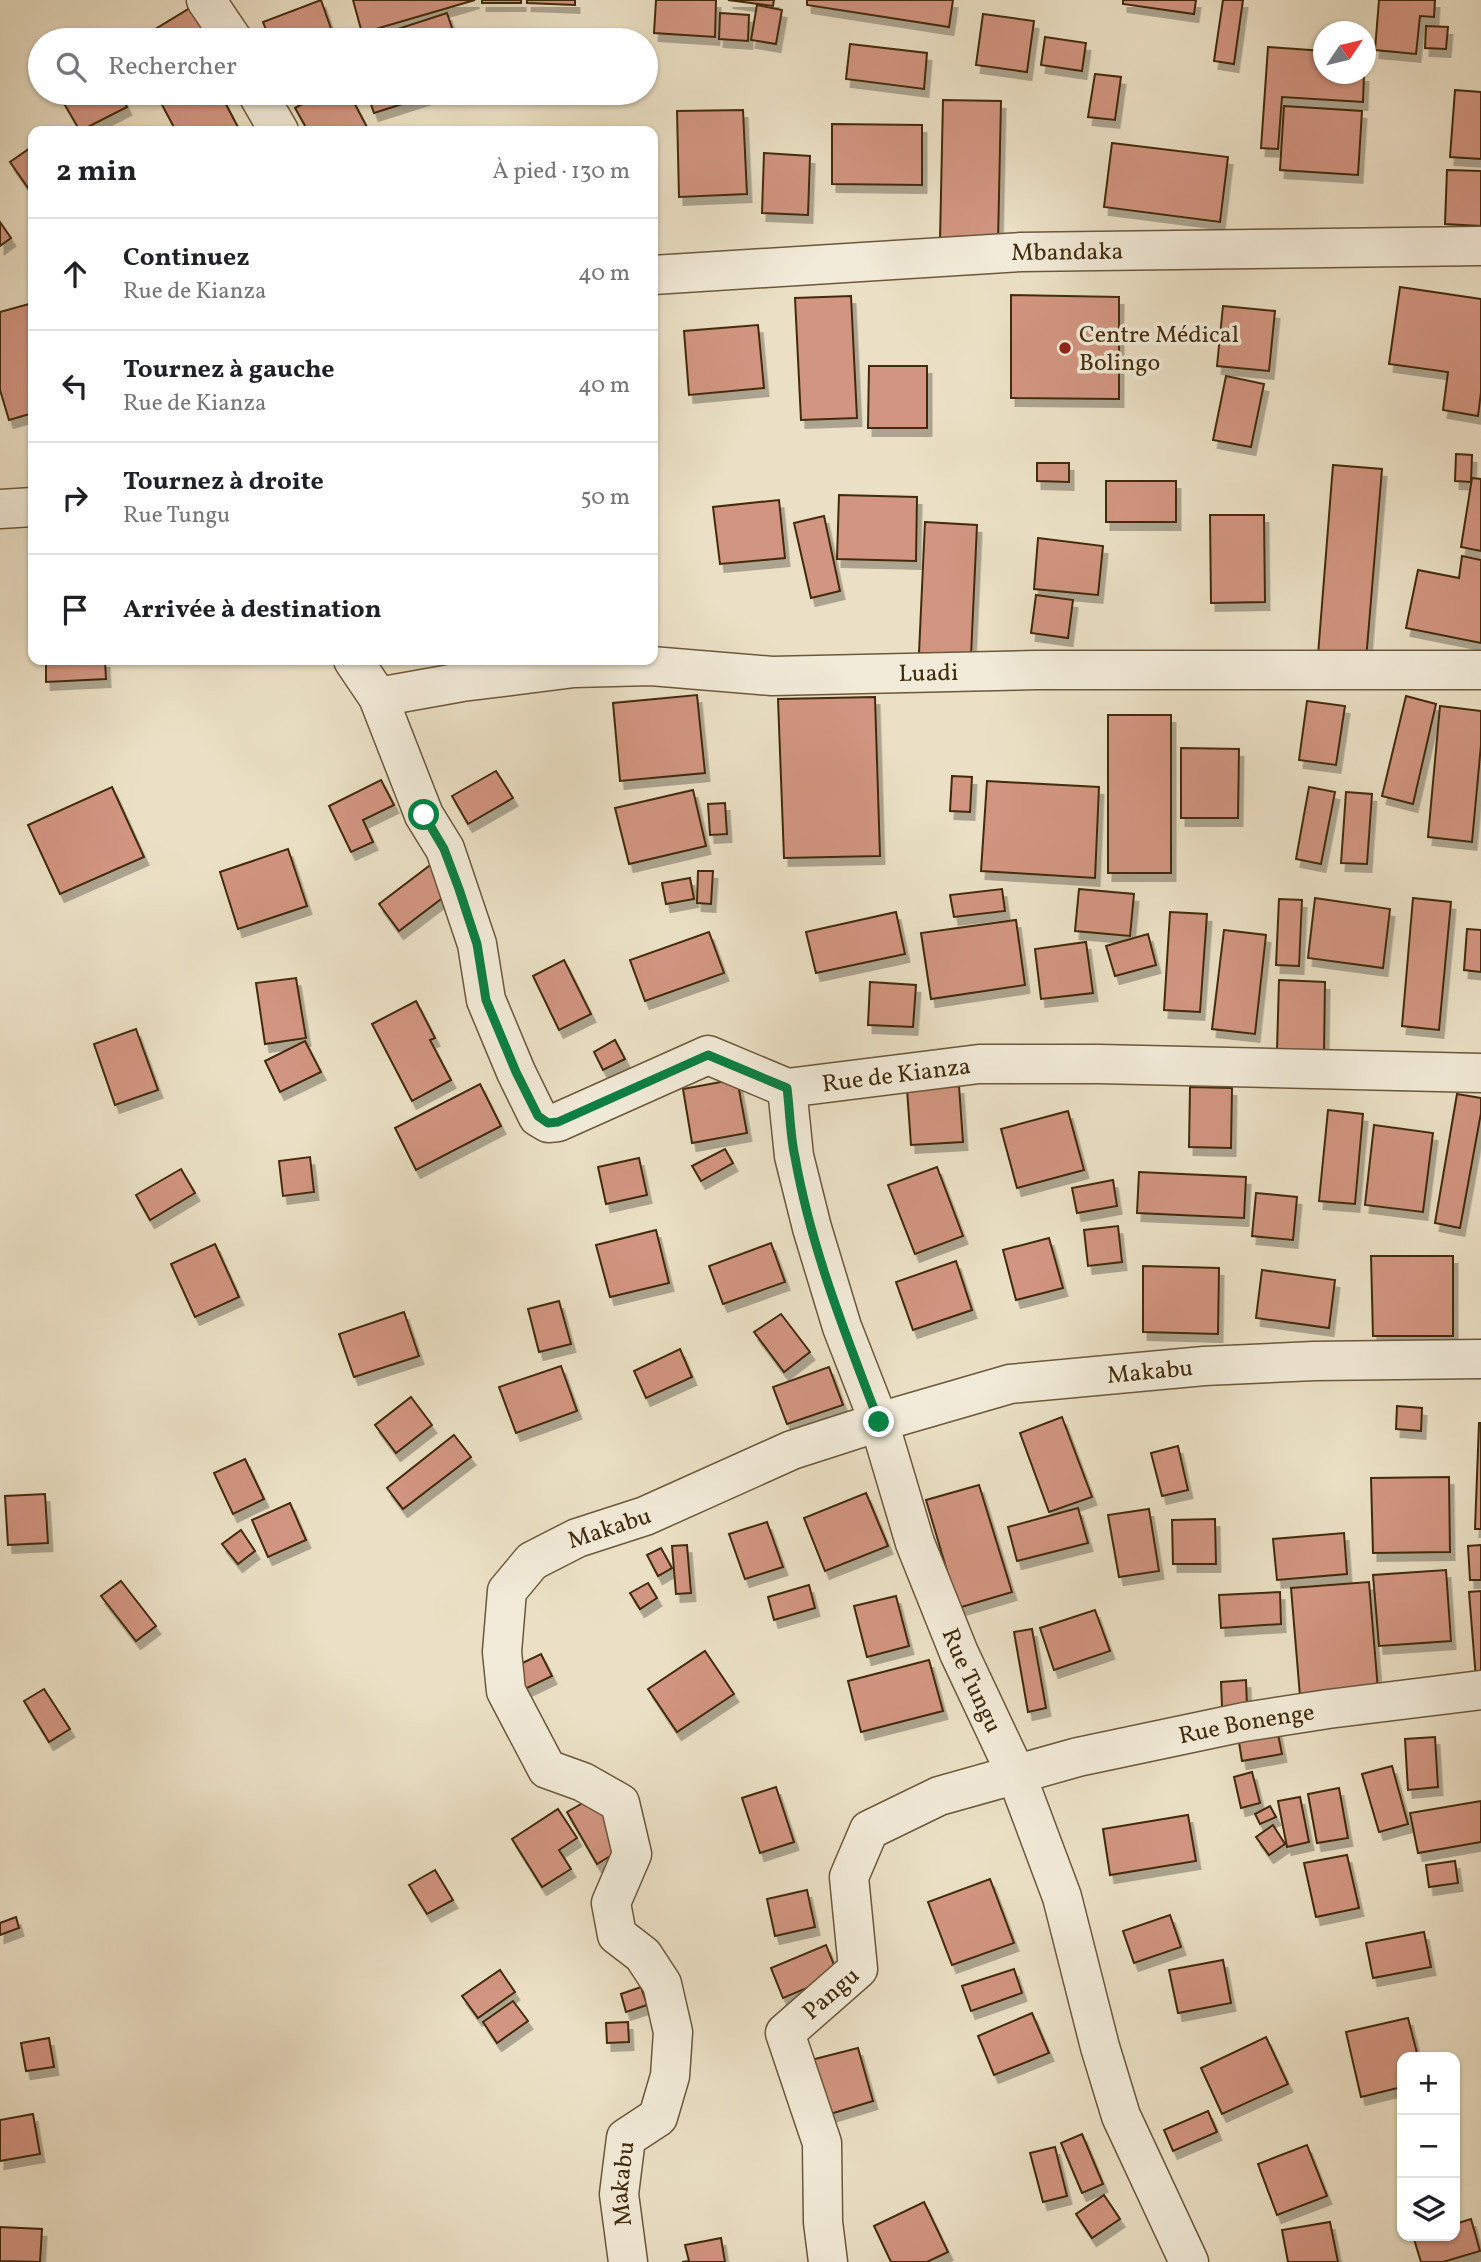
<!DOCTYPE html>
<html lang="fr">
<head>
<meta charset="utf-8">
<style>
	body { margin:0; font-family:Vollkorn,serif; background:#f2f2f2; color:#202124 }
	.controls { position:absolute; right:21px; bottom:21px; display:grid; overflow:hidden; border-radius:14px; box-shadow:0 2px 5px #0004 }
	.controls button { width:63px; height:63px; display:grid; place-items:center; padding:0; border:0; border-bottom:2px solid #e0e0e0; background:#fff; color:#202124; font:35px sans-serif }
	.compass { position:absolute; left:1313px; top:21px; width:63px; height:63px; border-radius:50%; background:#fff; box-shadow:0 2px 5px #0004; rotate:55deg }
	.stop { position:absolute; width:21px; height:21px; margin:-16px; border:5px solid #0b8043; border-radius:50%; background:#fff }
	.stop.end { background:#0b8043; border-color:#fff; box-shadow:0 2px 7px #0008 }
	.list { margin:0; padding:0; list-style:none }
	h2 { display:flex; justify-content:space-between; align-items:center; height:91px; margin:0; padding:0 28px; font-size:30px }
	h2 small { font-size:23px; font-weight:400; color:#757577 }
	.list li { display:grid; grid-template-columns:46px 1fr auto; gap:21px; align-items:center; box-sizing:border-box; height:112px; padding:0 28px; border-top:2px solid #e0e0e0 }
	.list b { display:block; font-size:26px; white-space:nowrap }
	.list p { margin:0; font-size:23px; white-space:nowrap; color:#757577 }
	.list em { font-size:23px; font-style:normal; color:#757577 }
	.icon { flex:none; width:38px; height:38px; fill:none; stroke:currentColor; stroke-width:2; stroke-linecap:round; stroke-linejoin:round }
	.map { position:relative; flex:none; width:1481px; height:2262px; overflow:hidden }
	.search { position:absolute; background:#fff; box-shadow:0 2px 5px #0004; left:28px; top:28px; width:630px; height:77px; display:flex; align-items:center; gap:18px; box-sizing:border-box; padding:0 24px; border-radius:38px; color:#757577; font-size:26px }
	.panel { position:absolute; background:#fff; box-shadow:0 2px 5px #0004; left:28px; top:126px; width:630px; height:539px; border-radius:14px }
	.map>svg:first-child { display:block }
	.building { fill:#d29581; stroke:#422b0b; stroke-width:2; filter:url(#shadow) }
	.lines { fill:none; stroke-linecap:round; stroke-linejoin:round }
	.minor-casing { stroke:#6c583a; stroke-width:41 }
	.minor { stroke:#f2ebd9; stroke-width:38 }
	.route { stroke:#0b8043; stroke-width:9 }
	.poi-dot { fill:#8f2418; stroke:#f2ebd9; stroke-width:2.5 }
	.labels { text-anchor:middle; stroke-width:7; stroke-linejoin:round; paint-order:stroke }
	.street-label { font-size:24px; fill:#422b0b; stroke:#f2ebd9 }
	.poi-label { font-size:24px; fill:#422b0b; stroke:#f2ebd9; text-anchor:start }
</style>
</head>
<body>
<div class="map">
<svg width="1481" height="2262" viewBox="0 0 1481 2262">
	<defs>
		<filter id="shadow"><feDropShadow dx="4.5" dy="8" stdDeviation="0" flood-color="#0004"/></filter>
	</defs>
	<rect width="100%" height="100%" fill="#ebe0c5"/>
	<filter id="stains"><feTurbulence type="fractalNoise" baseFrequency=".00286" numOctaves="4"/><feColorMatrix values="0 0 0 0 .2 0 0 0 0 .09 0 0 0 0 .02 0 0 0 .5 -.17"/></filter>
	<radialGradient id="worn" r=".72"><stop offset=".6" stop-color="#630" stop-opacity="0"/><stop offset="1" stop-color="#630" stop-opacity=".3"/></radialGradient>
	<g class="building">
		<polygon points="321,0 335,40 270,40 263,22"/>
		<polygon points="353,0 475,0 362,33"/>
		<rect x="482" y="0" width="39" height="3"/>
		<polygon points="527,0 575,0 575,5 527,3"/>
		<polygon points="656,0 716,0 715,37 654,33"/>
		<polygon points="728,0 774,0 773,6"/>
		<polygon points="807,0 953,0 949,27 807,5"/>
		<polygon points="1123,0 1196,0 1194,14 1123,4"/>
		<polygon points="1223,0 1243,0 1234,64 1214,61"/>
		<polygon points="1379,0 1435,0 1434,17 1420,16 1416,54 1375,50"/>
		<polygon points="195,5 214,40 146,40 144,36"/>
		<polygon points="757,5 782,10 776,44 751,40"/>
		<polygon points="447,13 456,40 364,40"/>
		<polygon points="720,13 749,15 748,41 719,39"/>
		<polygon points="983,14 1034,21 1027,72 976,65"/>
		<polygon points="1426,26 1448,27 1446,49 1425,48"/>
		<polygon points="1045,37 1086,43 1082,71 1041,65"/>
		<polygon points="850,44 927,53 924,89 846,79"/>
		<polygon points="1268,47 1324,51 1324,74 1364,74 1363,102 1282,97 1278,149 1261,148"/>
		<polygon points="1095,74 1121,77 1115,120 1088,117"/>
		<polygon points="1455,90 1481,92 1481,159 1450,157"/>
		<polygon points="58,93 120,93 127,107 80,131"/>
		<polygon points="181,93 220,93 240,131 176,131 161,103"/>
		<polygon points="323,93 349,93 369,131 308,131 295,108"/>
		<polygon points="367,93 437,93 374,113"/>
		<polygon points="943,100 1001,101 998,242 940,240"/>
		<polygon points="1284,106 1362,111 1358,175 1280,170"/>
		<polygon points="743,110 747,194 679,197 677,111"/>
		<polygon points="832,124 922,125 922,185 832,184"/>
		<polygon points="1112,143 1228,157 1220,222 1104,207"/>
		<polygon points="33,146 33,195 10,162"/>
		<polygon points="764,153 810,156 808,215 762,213"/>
		<polygon points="1447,170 1481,171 1481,226 1445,224"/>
		<polygon points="0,222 11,238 0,246"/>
		<polygon points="1400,287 1481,299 1481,392 1478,416 1443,410 1448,372 1389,364"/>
		<polygon points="1011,295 1119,297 1119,399 1011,398"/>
		<polygon points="851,296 857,418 801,420 795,298"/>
		<polygon points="29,304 33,319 33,413 9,420 0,390 0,312"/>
		<polygon points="1223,306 1275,311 1269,371 1217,366"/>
		<polygon points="758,325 764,388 689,395 684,331"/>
		<polygon points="869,366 927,366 927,428 868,428"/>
		<polygon points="1226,376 1264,384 1251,447 1213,440"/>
		<polygon points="1456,454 1472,455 1471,482 1455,481"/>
		<polygon points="1037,463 1069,463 1069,482 1037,481"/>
		<polygon points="1333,465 1382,469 1366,660 1318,655"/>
		<polygon points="1472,478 1481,479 1481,551 1461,547"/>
		<rect x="1106" y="481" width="70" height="41"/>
		<polygon points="839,495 917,497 916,561 837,559"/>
		<polygon points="779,500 785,558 720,564 713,507"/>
		<polygon points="1210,515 1264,515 1265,602 1211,603"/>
		<polygon points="824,516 840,591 811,598 794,523"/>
		<polygon points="925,522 977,525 971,656 919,653"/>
		<polygon points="1038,538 1103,546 1098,595 1034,589"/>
		<polygon points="1462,556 1481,560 1481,643 1406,628 1418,570 1459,578"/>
		<polygon points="1036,595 1073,600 1068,638 1031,633"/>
		<polygon points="46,660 105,660 106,679 46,682"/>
		<polygon points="697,695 705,773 620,781 613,703"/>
		<polygon points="1406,696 1436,704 1413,804 1382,796"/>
		<polygon points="875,697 880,856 784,858 778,699"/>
		<polygon points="1307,701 1345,706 1336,765 1299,760"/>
		<polygon points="1440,706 1481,711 1481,745 1472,842 1428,837"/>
		<rect x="1108" y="715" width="63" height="158"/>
		<polygon points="1181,748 1239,749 1238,818 1181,818"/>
		<polygon points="496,771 513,798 468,824 452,796"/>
		<polygon points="952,776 972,777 970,812 950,811"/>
		<polygon points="381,780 394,805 363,820 373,842 351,852 329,806"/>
		<polygon points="987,781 1099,787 1095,878 981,871"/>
		<polygon points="112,787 144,857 60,894 28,825"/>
		<polygon points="1309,787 1335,792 1321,864 1296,859"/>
		<polygon points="693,790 706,846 629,864 615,808"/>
		<polygon points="1346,792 1372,794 1367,864 1341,863"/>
		<polygon points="725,803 727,834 710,835 708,804"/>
		<polygon points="288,849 307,906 238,929 220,872"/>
		<polygon points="433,863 453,890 399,931 379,904"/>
		<polygon points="698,871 713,871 711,904 697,903"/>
		<polygon points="690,878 694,899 666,904 662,883"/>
		<polygon points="1002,889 1005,911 954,917 950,895"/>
		<polygon points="1079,889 1134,894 1130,936 1075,931"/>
		<polygon points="1315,898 1390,909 1383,968 1308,958"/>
		<polygon points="1413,898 1451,902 1439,1030 1402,1026"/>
		<polygon points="1279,899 1302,900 1299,966 1276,965"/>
		<polygon points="896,912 905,954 816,973 806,932"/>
		<polygon points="1170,912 1207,914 1200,1012 1164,1010"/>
		<polygon points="1016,920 1025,985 931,999 921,933"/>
		<polygon points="1467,929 1481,930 1481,972 1464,970"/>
		<polygon points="1224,930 1266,935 1255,1034 1212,1029"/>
		<polygon points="709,932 724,973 645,1001 630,960"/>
		<polygon points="1148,934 1156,965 1115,976 1106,946"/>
		<polygon points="1086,942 1093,993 1041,999 1035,949"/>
		<polygon points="564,960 591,1014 559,1030 533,976"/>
		<polygon points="296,978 306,1038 265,1044 256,983"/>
		<polygon points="1279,980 1325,982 1324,1052 1277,1050"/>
		<polygon points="870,982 916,985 913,1027 868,1025"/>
		<polygon points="416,1001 435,1038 430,1040 451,1080 412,1101 372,1024"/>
		<polygon points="136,1029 158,1090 115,1105 94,1044"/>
		<polygon points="615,1040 625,1059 603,1070 594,1052"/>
		<polygon points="305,1041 321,1072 280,1092 265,1061"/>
		<polygon points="737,1079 747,1133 692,1143 683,1089"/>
		<polygon points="480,1084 501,1126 416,1170 395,1128"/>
		<polygon points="959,1086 963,1142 911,1145 907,1089"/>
		<polygon points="1190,1087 1232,1088 1231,1148 1189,1147"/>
		<polygon points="1457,1094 1481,1098 1481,1113 1460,1228 1435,1223"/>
		<polygon points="1328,1110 1363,1114 1355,1204 1319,1201"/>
		<polygon points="1068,1111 1084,1170 1017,1188 1001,1129"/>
		<polygon points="1374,1125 1433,1133 1423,1212 1365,1205"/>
		<polygon points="725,1149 733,1163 701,1181 692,1166"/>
		<polygon points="310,1157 314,1192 283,1196 279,1161"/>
		<polygon points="639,1158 647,1195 606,1204 598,1167"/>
		<polygon points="937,1167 963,1236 915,1254 888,1185"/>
		<polygon points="181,1169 195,1193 150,1220 136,1195"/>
		<polygon points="1139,1172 1246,1177 1244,1218 1137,1213"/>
		<polygon points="1113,1180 1117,1206 1077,1213 1072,1188"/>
		<polygon points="1256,1193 1297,1197 1293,1240 1252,1236"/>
		<polygon points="1118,1226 1122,1262 1088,1266 1084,1230"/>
		<polygon points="656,1230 669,1283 610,1297 596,1245"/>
		<polygon points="1049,1238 1063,1288 1016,1300 1003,1250"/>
		<polygon points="771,1243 785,1282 723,1304 709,1266"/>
		<polygon points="215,1244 239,1297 195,1317 171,1264"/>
		<polygon points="1371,1256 1453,1256 1453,1336 1373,1336"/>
		<polygon points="956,1261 972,1310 913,1330 896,1282"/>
		<polygon points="1143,1266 1219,1268 1218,1334 1143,1332"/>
		<polygon points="1262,1270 1335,1280 1329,1328 1256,1318"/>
		<polygon points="559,1301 571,1344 539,1352 528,1309"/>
		<polygon points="404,1312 419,1356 354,1377 339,1334"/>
		<polygon points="781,1314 810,1352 784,1372 754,1332"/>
		<polygon points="680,1349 692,1377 646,1398 634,1371"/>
		<polygon points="561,1366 577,1411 516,1433 499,1387"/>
		<polygon points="829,1367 843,1405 787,1424 773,1387"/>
		<polygon points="411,1397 432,1425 396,1453 375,1425"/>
		<polygon points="1397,1406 1422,1408 1421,1431 1396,1429"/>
		<polygon points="1062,1417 1092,1497 1049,1512 1020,1433"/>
		<polygon points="1479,1423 1481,1423 1481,1529 1475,1529"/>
		<polygon points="454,1435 471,1457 403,1509 387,1488"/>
		<polygon points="1178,1446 1188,1490 1162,1496 1151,1453"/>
		<polygon points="245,1459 264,1499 233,1514 214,1473"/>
		<polygon points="1449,1477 1450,1552 1373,1553 1371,1478"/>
		<polygon points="979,1485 1012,1592 958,1608 926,1500"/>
		<polygon points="866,1493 888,1546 825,1571 804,1518"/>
		<polygon points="45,1494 48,1543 8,1545 5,1496"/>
		<polygon points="290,1503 306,1540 268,1557 252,1520"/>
		<polygon points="1078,1508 1088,1543 1017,1561 1008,1527"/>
		<polygon points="1149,1509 1159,1571 1119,1577 1108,1515"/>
		<polygon points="1215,1519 1216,1564 1173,1564 1172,1520"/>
		<polygon points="767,1522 783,1567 745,1579 729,1534"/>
		<polygon points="241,1530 255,1551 238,1564 222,1544"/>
		<polygon points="1344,1533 1347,1574 1277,1580 1273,1539"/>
		<polygon points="687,1545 691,1593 676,1594 672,1546"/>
		<polygon points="1481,1545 1481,1580 1470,1580 1468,1546"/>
		<polygon points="661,1548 672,1568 658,1576 647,1555"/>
		<polygon points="1446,1570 1451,1641 1379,1646 1373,1575"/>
		<polygon points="121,1581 156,1626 136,1641 101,1596"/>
		<polygon points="1369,1582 1378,1690 1300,1696 1291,1588"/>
		<polygon points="648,1583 657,1598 640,1609 630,1593"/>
		<polygon points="809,1585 815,1608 774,1620 768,1597"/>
		<polygon points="1481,1591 1481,1679 1476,1679 1469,1592"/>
		<polygon points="1280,1592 1281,1624 1221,1628 1219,1595"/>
		<polygon points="896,1596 909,1646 867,1657 854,1606"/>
		<polygon points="1095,1610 1110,1651 1054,1670 1040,1628"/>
		<polygon points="1032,1629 1046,1708 1028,1712 1014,1632"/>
		<polygon points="705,1651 734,1694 677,1732 648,1689"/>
		<polygon points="541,1654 552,1676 523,1690 512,1668"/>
		<polygon points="929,1660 943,1711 861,1732 848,1681"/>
		<polygon points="1246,1680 1247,1706 1222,1707 1221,1682"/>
		<polygon points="44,1689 70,1729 49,1742 24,1701"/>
		<polygon points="1277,1729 1282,1754 1242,1761 1238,1736"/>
		<polygon points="1435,1737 1438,1787 1408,1790 1405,1739"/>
		<polygon points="1392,1766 1408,1824 1379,1832 1362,1774"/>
		<polygon points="1252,1772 1260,1803 1241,1808 1234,1777"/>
		<polygon points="776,1787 794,1842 760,1853 742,1798"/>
		<polygon points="1339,1788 1348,1838 1317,1843 1308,1794"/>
		<polygon points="595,1796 625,1847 597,1864 567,1812"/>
		<polygon points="1300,1797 1309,1842 1287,1847 1278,1801"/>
		<polygon points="1481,1801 1481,1842 1418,1853 1410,1813"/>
		<polygon points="1270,1806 1276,1817 1260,1824 1255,1814"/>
		<polygon points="558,1809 577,1838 559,1850 571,1869 542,1887 512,1839"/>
		<polygon points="1188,1815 1196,1861 1110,1875 1103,1829"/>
		<polygon points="1273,1825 1285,1844 1269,1855 1256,1837"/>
		<polygon points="1347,1855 1359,1908 1316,1917 1304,1863"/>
		<polygon points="1455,1861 1458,1883 1429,1887 1426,1865"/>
		<polygon points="435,1870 453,1900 427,1914 409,1885"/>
		<polygon points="990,1879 1014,1943 952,1965 928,1902"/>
		<polygon points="807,1890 815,1927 775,1936 767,1899"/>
		<polygon points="1170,1915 1181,1947 1134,1963 1123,1931"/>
		<polygon points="16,1917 19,1928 0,1935 0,1923"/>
		<polygon points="1424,1932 1431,1967 1373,1978 1366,1943"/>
		<polygon points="826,1945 838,1975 783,1998 771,1968"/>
		<polygon points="1223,1960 1231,2003 1178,2013 1169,1970"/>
		<polygon points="1014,1969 1022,1993 971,2011 962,1986"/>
		<polygon points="500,1970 515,1992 478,2018 462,1996"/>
		<polygon points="641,1987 647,2005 626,2012 621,1994"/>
		<polygon points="513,2001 528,2021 497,2043 483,2022"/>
		<polygon points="1032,2013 1049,2053 994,2075 978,2036"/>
		<polygon points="1408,2018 1418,2057 1402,2057 1402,2087 1361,2097 1346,2032"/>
		<polygon points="628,2022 629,2042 607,2043 606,2023"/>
		<polygon points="1266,2037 1288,2084 1222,2114 1201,2068"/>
		<polygon points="49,2038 54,2067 26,2071 21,2043"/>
		<polygon points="858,2048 873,2101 827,2115 811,2060"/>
		<polygon points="1208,2111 1217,2132 1173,2151 1164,2130"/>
		<polygon points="33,2114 40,2154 0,2161 0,2120"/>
		<polygon points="1082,2134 1103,2184 1082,2193 1061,2143"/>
		<polygon points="1307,2145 1327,2196 1277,2215 1258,2164"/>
		<polygon points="1055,2147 1067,2196 1043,2202 1030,2153"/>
		<polygon points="1104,2195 1120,2219 1092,2238 1076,2214"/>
		<polygon points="924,2202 948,2252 927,2262 891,2262 874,2226"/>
		<polygon points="1471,2219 1480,2251 1443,2262 1421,2262 1413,2236 1455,2236 1455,2224"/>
		<polygon points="1330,2222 1338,2262 1288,2262 1282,2230"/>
		<polygon points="0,2227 42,2229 40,2262 0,2261"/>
		<polygon points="721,2238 725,2262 682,2262 689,2261 685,2245"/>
	</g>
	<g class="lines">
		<g class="minor-casing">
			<g id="minor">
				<polyline points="206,0 233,40"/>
				<polyline points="257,93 279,131"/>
				<path id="s1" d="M 653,275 L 1021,252 L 1481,246"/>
				<polyline points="0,509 33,507"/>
				<path id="s2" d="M 353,660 L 378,697 L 424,815 L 445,849 L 477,944 L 486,1000 L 516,1072 L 538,1117 L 548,1123 L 558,1122 L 708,1055 L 787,1088 L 979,1064 L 1099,1064 L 1481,1073"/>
				<path id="s3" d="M 378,697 L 462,682 L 574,668 L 651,666 L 772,676 L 1036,670 L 1481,670"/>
				<path id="s4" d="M 787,1088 L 794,1156 L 812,1228 L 842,1327 L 879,1422 L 915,1543 L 959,1653 L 1016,1774 L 1062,1897 L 1100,2047 L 1121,2116 L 1189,2262"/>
				<path id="s5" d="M 628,2262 L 619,2194 L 626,2138 L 658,2117 L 670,2076 L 673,2032 L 662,1984 L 643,1955 L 617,1935 L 611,1903 L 632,1854 L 620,1803 L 583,1782 L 547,1769 L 506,1691 L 502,1652 L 507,1591 L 532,1561 L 577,1538 L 645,1516 L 792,1450 L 879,1422 L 1010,1384 L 1204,1366 L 1314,1361 L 1481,1359"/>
				<path id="s6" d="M 828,2262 L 823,2222 L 822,2143 L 785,2033 L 858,1969 L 849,1877 L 869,1830 L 939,1796 L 1078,1757 L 1244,1722 L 1328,1709 L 1481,1690"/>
			</g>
		</g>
		<use href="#minor" class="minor"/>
	</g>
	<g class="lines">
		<path class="route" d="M 424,815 L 444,849 L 459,889 L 477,944 L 486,1000 L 516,1072 L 538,1116 L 548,1123 L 558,1122 L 708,1055 L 787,1088 C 790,1111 790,1135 795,1157 C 811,1248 846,1336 879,1422"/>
	</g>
	<circle class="poi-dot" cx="1065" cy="348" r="7"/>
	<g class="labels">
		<g class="street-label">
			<text dy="8" stroke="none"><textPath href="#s1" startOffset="415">Mbandaka</textPath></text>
			<text dy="8" stroke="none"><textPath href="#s3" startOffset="553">Luadi</textPath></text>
			<text dy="8" stroke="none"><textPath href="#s2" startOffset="878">Rue de Kianza</textPath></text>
			<text dy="8" stroke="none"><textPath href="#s5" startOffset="1465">Makabu</textPath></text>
			<text dy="8" stroke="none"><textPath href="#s5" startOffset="898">Makabu</textPath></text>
			<text dy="8" stroke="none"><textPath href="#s4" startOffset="623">Rue Tungu</textPath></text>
			<text dy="8" stroke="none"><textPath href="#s6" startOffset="870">Rue Bonenge</textPath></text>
			<text dy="8" stroke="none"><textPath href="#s6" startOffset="296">Pangu</textPath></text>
			<text dy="8" stroke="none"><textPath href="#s5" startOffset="79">Makabu</textPath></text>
		</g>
		<g class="poi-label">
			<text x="1079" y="342">Centre Médical<tspan x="1079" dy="28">Bolingo</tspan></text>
		</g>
	</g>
	<rect width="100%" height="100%" filter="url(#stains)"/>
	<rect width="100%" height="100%" fill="url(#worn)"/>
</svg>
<div class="controls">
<button>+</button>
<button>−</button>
<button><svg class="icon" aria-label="layers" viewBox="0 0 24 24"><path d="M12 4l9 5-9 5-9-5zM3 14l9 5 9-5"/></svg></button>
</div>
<svg class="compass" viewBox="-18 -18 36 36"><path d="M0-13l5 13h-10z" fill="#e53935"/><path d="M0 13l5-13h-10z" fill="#757577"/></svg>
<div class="stop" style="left:424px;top:815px"></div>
<div class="stop end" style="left:879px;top:1422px"></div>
<div class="search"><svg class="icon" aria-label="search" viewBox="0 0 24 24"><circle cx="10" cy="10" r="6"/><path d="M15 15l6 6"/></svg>Rechercher</div>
<section class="panel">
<h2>2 min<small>À pied · 130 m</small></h2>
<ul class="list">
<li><svg class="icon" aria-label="ahead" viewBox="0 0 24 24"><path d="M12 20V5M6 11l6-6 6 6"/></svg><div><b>Continuez</b><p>Rue de Kianza</p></div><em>40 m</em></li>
<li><svg class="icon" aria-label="left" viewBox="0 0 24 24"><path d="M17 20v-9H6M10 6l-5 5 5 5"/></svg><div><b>Tournez à gauche</b><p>Rue de Kianza</p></div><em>40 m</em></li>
<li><svg class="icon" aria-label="right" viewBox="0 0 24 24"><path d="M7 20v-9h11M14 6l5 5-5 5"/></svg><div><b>Tournez à droite</b><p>Rue Tungu</p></div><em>50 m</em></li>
<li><svg class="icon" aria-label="arrive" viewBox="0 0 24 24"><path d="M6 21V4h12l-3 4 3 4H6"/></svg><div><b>Arrivée à destination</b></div></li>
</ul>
</section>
</div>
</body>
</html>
